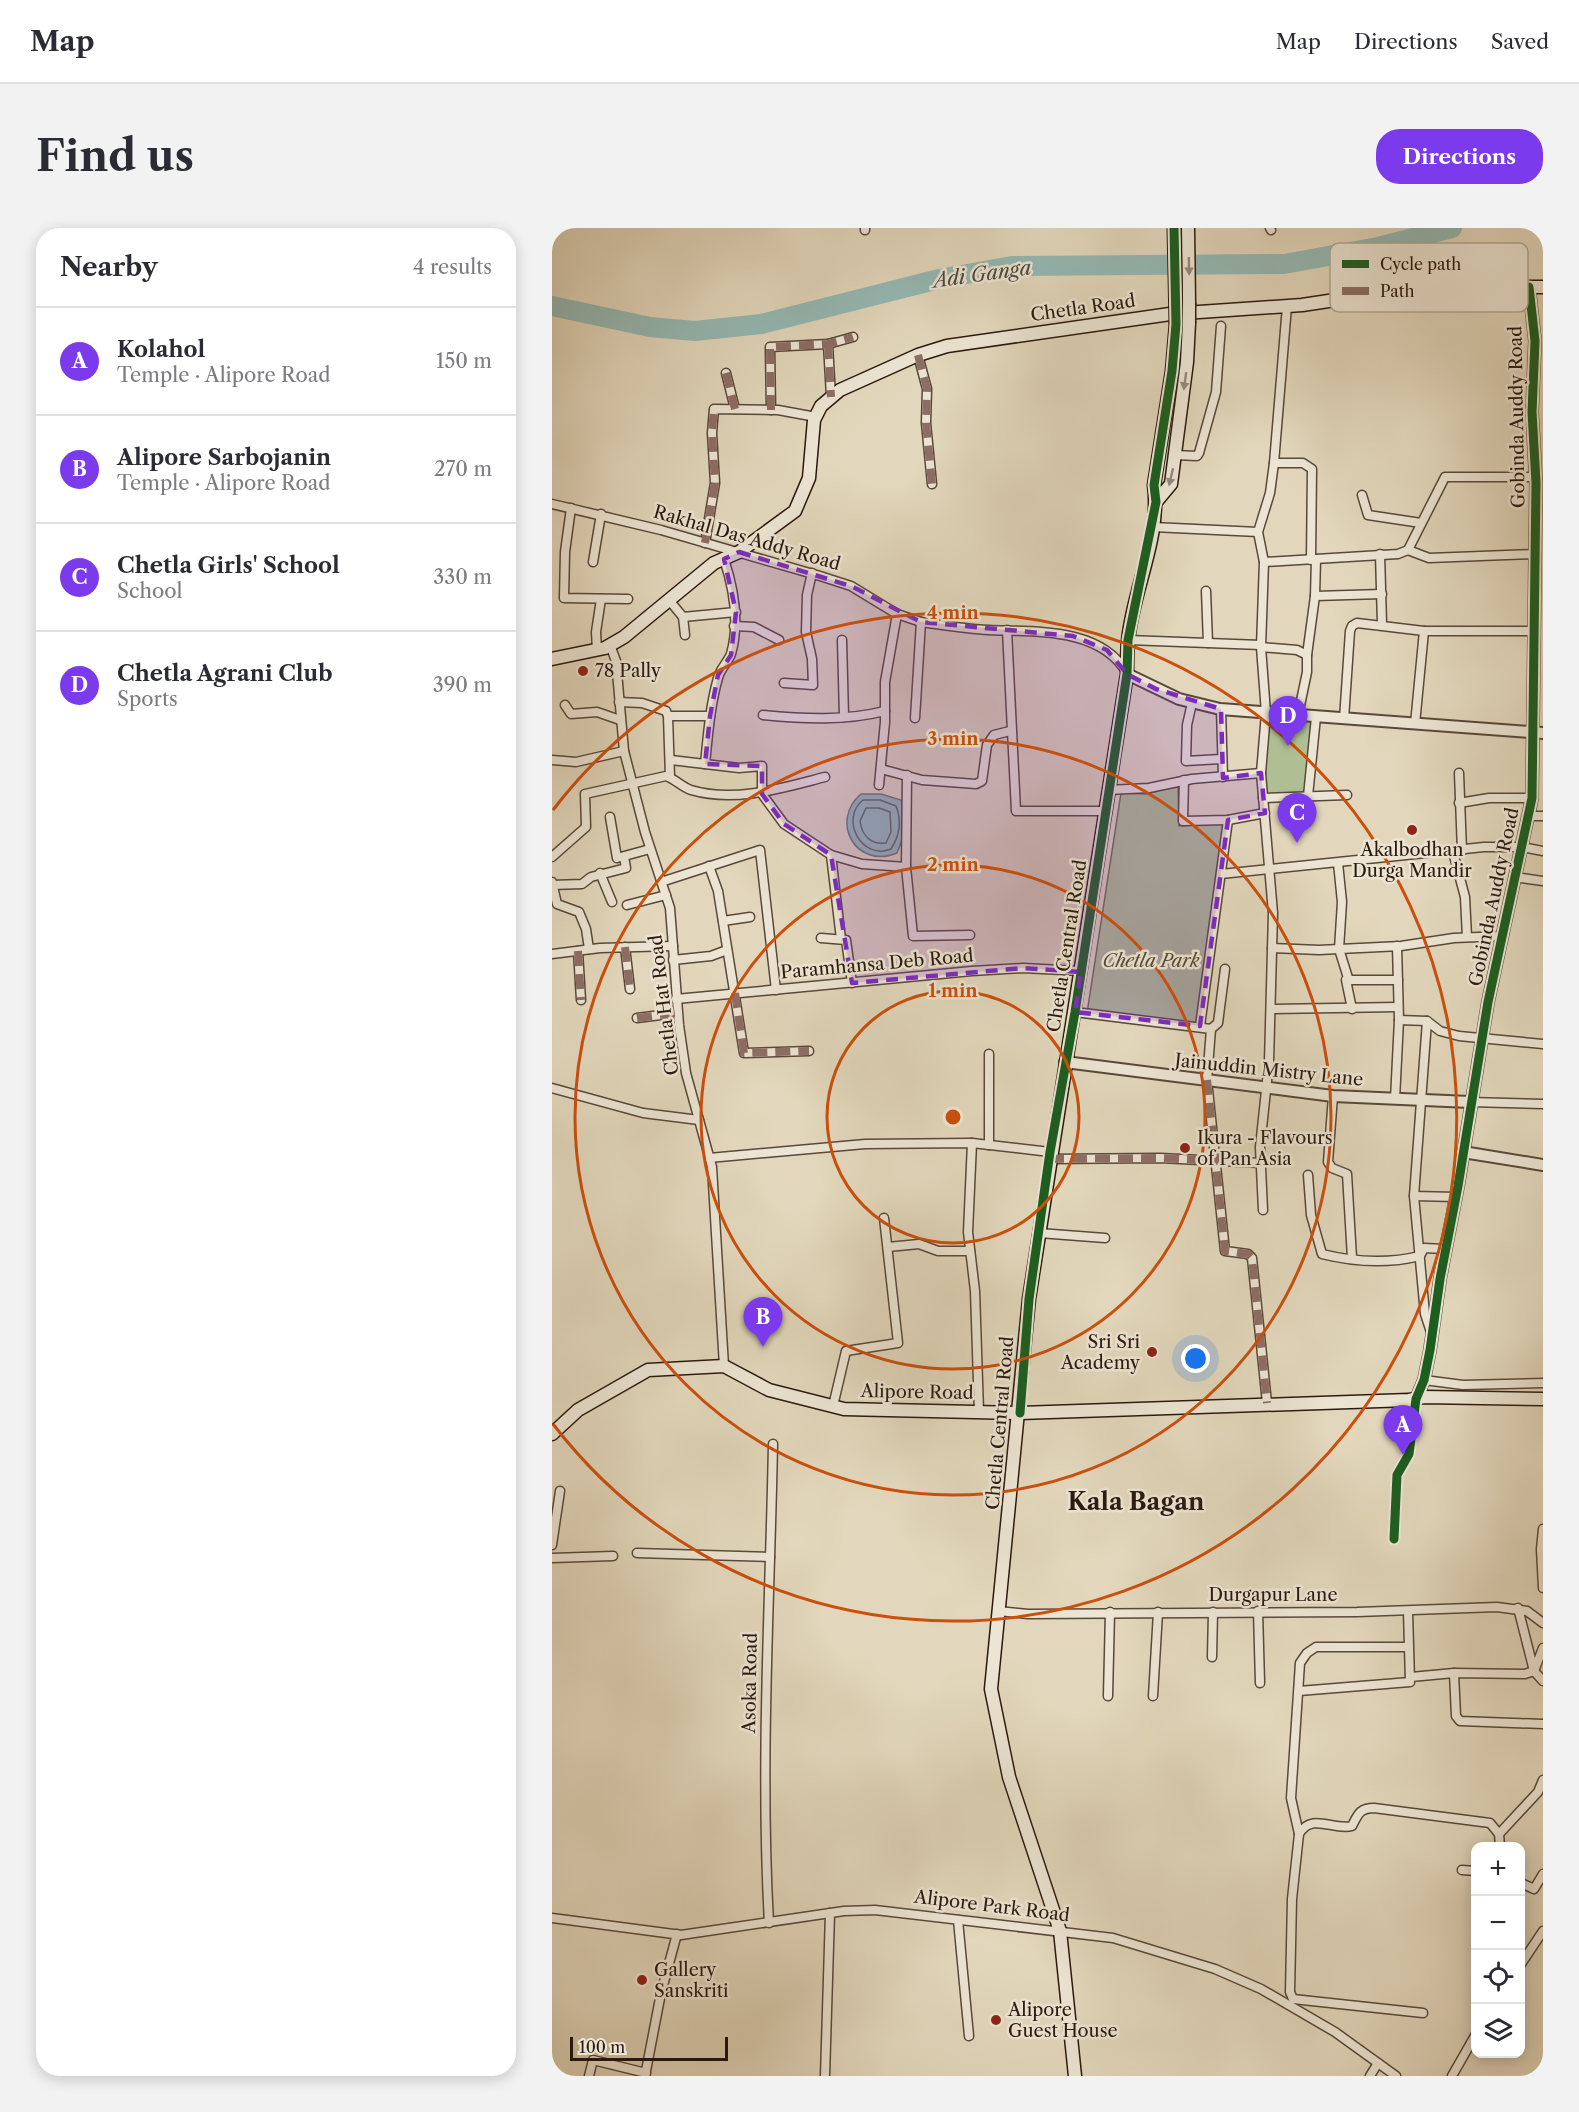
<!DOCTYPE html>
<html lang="en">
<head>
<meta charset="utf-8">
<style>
	body { margin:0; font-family:"Libre Caslon Text",serif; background:#f2f2f3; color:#2b2b33 }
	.controls { position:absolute; right:18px; bottom:18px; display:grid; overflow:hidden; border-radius:12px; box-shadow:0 3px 15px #0003 }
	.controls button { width:54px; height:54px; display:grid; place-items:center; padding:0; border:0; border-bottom:2px solid #e1e1e2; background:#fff; color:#2b2b33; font:30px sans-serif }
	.scale { position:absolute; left:18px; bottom:15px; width:158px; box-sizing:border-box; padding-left:6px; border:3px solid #2b190f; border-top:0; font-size:16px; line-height:21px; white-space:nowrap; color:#2b190f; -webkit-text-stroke:4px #ece5d3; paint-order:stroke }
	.you { position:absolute; left:644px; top:1131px; width:21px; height:21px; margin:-15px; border:4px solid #fff; border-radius:50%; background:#1a73e8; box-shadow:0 0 0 9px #1a73e833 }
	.badge { display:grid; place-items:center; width:39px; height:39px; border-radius:50%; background:#7c3aed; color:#fff; font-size:20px; font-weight:700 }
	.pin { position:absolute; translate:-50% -50px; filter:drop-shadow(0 2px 3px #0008) }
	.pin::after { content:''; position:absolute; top:32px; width:21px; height:18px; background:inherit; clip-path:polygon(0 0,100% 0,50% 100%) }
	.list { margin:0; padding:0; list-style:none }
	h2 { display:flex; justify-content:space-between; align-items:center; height:78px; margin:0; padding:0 24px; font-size:26px }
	h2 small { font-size:20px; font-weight:400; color:#7c7c81 }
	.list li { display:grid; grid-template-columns:39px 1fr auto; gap:18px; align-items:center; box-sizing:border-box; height:108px; padding:0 24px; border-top:2px solid #e1e1e2 }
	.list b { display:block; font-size:22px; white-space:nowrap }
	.list p { margin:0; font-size:20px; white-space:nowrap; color:#7c7c81 }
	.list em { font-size:20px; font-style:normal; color:#7c7c81 }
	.icon { flex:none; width:33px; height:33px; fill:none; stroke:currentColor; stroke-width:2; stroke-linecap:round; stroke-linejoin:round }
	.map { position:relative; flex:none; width:991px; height:1848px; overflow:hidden; border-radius:24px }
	header { display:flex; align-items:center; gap:36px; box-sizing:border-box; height:84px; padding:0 30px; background:#fff; border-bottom:2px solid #e1e1e2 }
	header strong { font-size:28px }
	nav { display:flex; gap:33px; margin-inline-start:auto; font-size:21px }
	.intro { display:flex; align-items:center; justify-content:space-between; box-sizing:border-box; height:144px; padding:0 36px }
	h1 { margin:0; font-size:42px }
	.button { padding:15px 27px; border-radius:24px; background:#7c3aed; color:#fff; font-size:21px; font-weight:700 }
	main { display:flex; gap:36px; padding:0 36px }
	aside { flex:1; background:#fff; border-radius:24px; box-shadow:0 3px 15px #0003 }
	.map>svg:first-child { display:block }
	.green { fill:#afbf93; stroke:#6d6c51; stroke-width:1.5 }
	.water { fill:#95b9b4; stroke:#6b7972; stroke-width:1.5 }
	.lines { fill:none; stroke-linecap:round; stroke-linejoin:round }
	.shore { stroke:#606962; stroke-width:1.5 }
	.river { stroke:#95b9b4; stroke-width:20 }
	.minor-casing { stroke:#59483a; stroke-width:11 }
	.tertiary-casing { stroke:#59483a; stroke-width:14 }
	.secondary-casing { stroke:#2b190f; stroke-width:15 }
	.minor { stroke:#ece5d3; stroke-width:8 }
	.tertiary { stroke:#ece5d3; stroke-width:10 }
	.secondary { stroke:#ece5d3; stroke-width:12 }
	.secondary-bridge-casing { stroke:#2b190f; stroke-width:15; stroke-linecap:butt }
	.secondary-bridge { stroke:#ece5d3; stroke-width:12 }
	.quiet { stroke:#8d6e63; stroke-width:8; stroke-dasharray:15 8; stroke-linecap:butt }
	.cycleway-casing { stroke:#ece5d3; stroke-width:13 }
	.cycleway { stroke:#1b5e20; stroke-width:9 }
	.oneway { fill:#95897b }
	.marked { fill:#7b2cbf; fill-opacity:0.2; stroke:#7b2cbf; stroke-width:4.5; stroke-dasharray:12 8; stroke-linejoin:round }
	.ring { fill:none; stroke:#cc4f0c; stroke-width:3 }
	.poi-dot { fill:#8f2418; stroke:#ece5d3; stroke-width:2 }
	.labels { text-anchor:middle; stroke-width:5; stroke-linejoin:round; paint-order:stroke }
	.street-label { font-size:18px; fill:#2b190f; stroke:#ece5d3 }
	.poi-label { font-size:18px; fill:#2b190f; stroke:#ece5d3; text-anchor:start }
	.park-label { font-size:18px; font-style:italic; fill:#534b37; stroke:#ece5d3 }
	.water-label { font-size:20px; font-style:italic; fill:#4b4941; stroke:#ece5d3 }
	.district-label { font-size:24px; font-weight:bold; fill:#2b190f; stroke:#ece5d3 }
	.key { fill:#ece5d3; stroke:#b2a898; stroke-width:1.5 }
	.key-label { font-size:16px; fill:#2b190f }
	.centre { fill:#cc4f0c; stroke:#ece5d3; stroke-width:3 }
	.ring-label { font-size:18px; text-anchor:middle; font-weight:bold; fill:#cc4f0c; stroke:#ece5d3; stroke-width:5; stroke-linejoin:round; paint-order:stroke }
</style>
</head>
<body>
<header>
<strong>Map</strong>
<nav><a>Map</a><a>Directions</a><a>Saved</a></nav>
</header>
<div class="intro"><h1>Find us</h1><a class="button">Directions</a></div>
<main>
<aside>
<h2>Nearby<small>4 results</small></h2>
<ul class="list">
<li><span class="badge">A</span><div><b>Kolahol</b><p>Temple · Alipore Road</p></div><em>150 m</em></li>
<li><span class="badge">B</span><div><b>Alipore Sarbojanin</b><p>Temple · Alipore Road</p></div><em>270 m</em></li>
<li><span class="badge">C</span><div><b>Chetla Girls' School</b><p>School</p></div><em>330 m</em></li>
<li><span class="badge">D</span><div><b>Chetla Agrani Club</b><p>Sports</p></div><em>390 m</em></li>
</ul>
</aside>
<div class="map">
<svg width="991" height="1848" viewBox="0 0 991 1848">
	<rect width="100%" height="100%" fill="#e2d7bc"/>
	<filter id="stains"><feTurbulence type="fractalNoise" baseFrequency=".00333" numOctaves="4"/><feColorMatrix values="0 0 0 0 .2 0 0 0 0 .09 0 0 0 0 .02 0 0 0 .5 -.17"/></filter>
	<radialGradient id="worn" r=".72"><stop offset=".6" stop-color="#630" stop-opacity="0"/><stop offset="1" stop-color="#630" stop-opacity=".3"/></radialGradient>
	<g class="green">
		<polygon points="716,487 761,492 753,567 714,568 711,544"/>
		<polygon points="626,557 627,598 672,595 646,795 535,785 569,565 595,566"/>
	</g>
	<path class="water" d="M 309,566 L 329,566 L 349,572 C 356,592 353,606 345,625 C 304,642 277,593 309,566 Z"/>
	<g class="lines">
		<g class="shore">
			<path d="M 311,572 L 328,572 L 344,578 C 350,593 348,607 339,621 C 310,633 287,591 311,572 Z"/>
			<path d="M 314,580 L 327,580 L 338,584 L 339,604 L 334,615 C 319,617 310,608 308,593 Z"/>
		</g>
		<polyline class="river" points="0,78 98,99 143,103 209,96 387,51 460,38 732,36 826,19 900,0"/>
		<g class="minor-casing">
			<g id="minor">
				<polyline points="718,0 719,2"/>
				<polyline points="313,2 313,0"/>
				<polyline points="276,116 279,169"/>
				<polyline points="366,127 375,161 374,195 380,256"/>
				<polyline points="174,145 183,181"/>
				<polyline points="219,182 218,119 276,116 301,109"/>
				<polyline points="623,227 645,228 647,225 664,164 669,98"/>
				<polyline points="722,235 751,235 760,241 759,332"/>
				<polyline points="810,267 816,287 869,295"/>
				<path d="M 0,276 L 109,302 L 268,348 L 299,358 L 345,386 L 369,394 C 391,397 414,401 437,402 C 484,404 548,399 575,445"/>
				<polyline points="19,280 13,324 12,370 76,371"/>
				<polyline points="601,299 706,304"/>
				<polyline points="153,315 163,255 160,205 162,181 226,182 264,189"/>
				<polyline points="856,322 877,330 982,326"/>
				<polyline points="828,326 830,396"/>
				<polyline points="41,334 49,286"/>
				<polyline points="712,334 846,326 856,322 893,249 983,249"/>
				<polyline points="654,363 656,415"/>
				<polyline points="763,368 830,366"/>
				<polyline points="117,372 131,389 184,384"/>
				<polyline points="131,389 133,407"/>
				<polyline points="182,398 202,399 227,412"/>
				<polyline points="455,402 464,583 552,583"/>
				<polyline points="290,412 292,489"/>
				<polyline points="576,412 709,417"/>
				<polyline points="58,417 64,433 72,523 93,604 118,680 127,797 134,845 160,939 172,1138"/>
				<polyline points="709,419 745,422 755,427 755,444 746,487"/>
				<polyline points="45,422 44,404 49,371"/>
				<polyline points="755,427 763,368 764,331"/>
				<polyline points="232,455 261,457 260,431 254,404 255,367 260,345"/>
				<polyline points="67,474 90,475 114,483 116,488 158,488"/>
				<polyline points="640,475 635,497 634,533 669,531"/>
				<polyline points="13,477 19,486 45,484 68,492"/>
				<polyline points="669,481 671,549"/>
				<path d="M 211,487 C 252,491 293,493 333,483"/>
				<polyline points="116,488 118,549"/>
				<polyline points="363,490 369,394"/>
				<polyline points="792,491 798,403 800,398 805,395 872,403 981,403"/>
				<polyline points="863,496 872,403"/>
				<polyline points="0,532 24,534 72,523"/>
				<polyline points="119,532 187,540 210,538 210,566 232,596 279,627 310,636 354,639 361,708 418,707"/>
				<path d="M 153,536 C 156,507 158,478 166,450 C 168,441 176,434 179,426 C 188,394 182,361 172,331"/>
				<polyline points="329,541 370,552 424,556 430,553 435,517 442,507 458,503"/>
				<polyline points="907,545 910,623"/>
				<polyline points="632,552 631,593 676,592 713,585"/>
				<polyline points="327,557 333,494 333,454 345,386"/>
				<polyline points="556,562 597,560 640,551 709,545"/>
				<polyline points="756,568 764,489"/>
				<polyline points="711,570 795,567"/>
				<polyline points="907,575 937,570 980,570"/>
				<polyline points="977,588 991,588"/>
				<polyline points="58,589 65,630 98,621"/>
				<polyline points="901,624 913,669 915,709"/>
				<polyline points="279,627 289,711"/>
				<path d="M 0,629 L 34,599 L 33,566 L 114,548 C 123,551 130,559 139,562 C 183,575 230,560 273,549"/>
				<polyline points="786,635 790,674 787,721 797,753"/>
				<polyline points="157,638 166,663 192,825 257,823"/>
				<polyline points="354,639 355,547"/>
				<polyline points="48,645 60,674"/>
				<polyline points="669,646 932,619 970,619 991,623"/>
				<polyline points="962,649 991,653"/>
				<polyline points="0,654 5,676 27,684 34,701 37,721"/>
				<polyline points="109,654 208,622 224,762"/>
				<polyline points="0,657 30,656 39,649 74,640 72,629"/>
				<polyline points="75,677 114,667"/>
				<polyline points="171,693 198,689"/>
				<polyline points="269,710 294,712 300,755"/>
				<polyline points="73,719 78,761"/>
				<polyline points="720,720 767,722 849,718 902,710 951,708"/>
				<polyline points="26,723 29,772"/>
				<polyline points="0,726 48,720 121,718"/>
				<polyline points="121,732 159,728 175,722"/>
				<polyline points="124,771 420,743 471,740 529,743"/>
				<polyline points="720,781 846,779"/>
				<polyline points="800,781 794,752 846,752"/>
				<polyline points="523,784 659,801 666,795 673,741"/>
				<polyline points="85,790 125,785"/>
				<polyline points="847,792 875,793 888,803 907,808 991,816"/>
				<polyline points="875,793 862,968 873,1086 880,1107"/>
				<polyline points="648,798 676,592"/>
				<polyline points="659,801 655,852 673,1023 696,1026 700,1030 715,1175"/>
				<polyline points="0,860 91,885 147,892"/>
				<polyline points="781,868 776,934 780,940 795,946 800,1030"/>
				<polyline points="843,871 847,792 845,718"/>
				<polyline points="918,874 991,876"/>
				<polyline points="420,915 416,1004 423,1063 427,1184"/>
				<polyline points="437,917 437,826"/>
				<polyline points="157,930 313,916 420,915 498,924"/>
				<polyline points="497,931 608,930 709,935"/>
				<path d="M 756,947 L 759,987 L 770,1026 C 802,1034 835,1036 868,1028 L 872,1020 L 893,1021"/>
				<polyline points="862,968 904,969"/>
				<polyline points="711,982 708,919 717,834 721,685 709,545 714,485 709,419 712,334 706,304 718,265 722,235 735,78"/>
				<polyline points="487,1005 553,1010"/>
				<polyline points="336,1019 367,1016 386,1023 418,1023"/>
				<polyline points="872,1152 911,1157 991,1155"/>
				<polyline points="281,1178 294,1123 346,1115 332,990"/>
				<polyline points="991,1301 989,1321 991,1360"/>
				<polyline points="842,1311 845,1247 857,1226 864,1171"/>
				<polyline points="0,1317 8,1263"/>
				<polyline points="85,1325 218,1329"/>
				<polyline points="0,1330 61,1328"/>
				<polyline points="966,1380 982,1443 991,1453"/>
				<polyline points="446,1383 476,1386 805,1384 945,1379 975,1383 991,1395"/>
				<polyline points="706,1383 708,1455"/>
				<polyline points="660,1429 661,1384"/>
				<polyline points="902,1445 904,1488 908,1493 991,1496"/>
				<polyline points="859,1449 902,1445 973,1446 982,1443 991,1420"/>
				<polyline points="747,1463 858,1454 856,1383"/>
				<polyline points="556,1468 558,1384"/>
				<polyline points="601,1468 606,1384"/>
				<polyline points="747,1606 739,1570 748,1435 755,1425 764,1419 856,1419"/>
				<polyline points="947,1606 986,1564 991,1552"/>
				<polyline points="910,1642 924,1643"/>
				<polyline points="969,1655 982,1661 991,1646"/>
				<polyline points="0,1690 129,1707 292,1683 323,1682 561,1710 663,1741 709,1761 783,1804 844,1848"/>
				<polyline points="406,1692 417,1808"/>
				<path d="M 217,1695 C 208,1535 218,1375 221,1216"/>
				<polyline points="969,1736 991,1703"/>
				<path d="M 871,1785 L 741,1771 L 738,1764 L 740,1671 L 747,1606 C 760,1584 781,1603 800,1598 C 806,1586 808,1580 822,1580 L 938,1595 L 947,1606 L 948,1618"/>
				<polyline points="37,1848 41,1832 94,1845"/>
				<polyline points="93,1848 109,1765 125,1706"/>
				<polyline points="273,1848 278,1685"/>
				<polyline points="818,1848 826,1835"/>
				<polyline points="900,1848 924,1806"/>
			</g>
		</g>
		<g class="tertiary-casing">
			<g id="tertiary">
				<polyline points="575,446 627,471 668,481 991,505"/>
				<polyline points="513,834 781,868 918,874"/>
				<polyline points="911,924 991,937"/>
				<polyline points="864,1171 872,1152 878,1122 888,1051 906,958 936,774 980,570 984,255 980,184 983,113 977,59"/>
			</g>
		</g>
		<g class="secondary-casing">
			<g id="secondary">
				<polyline points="636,0 637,75"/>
				<polyline points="604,274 619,256 635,134 637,95"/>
				<polyline points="0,431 53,420 72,409 162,335 187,324 243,283 257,250 262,192 269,178 288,162 366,127 395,118 618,86 750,77 830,65 901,59 991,59"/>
				<polyline points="0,1206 26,1182 96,1142 172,1138 217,1162 292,1181 468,1185 857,1172 872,1169 991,1171"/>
				<path d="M 523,1848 L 508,1703 L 457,1549 L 439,1461 L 477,1071 L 575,446 C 575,435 575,424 576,413 C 581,361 609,310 602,257 L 620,143 L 624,96"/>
			</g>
		</g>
		<use href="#minor" class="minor"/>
		<use href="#tertiary" class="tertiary"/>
		<use href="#secondary" class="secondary"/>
		<g class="secondary-bridge-casing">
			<g id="secondary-bridge">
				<polyline points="622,0 624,96"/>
				<polyline points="637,95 637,75"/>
			</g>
		</g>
		<use href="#secondary-bridge" class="secondary-bridge"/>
		<g class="quiet">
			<polyline points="276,116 279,169"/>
			<polyline points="366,127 375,161 374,195 380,256"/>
			<polyline points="174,145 183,181"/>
			<polyline points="219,182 218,119 276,116 301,109"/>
			<polyline points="153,315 163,255 160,205 162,181"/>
			<polyline points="73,719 78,761"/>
			<polyline points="26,723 29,772"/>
			<polyline points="183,765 192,825 257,823"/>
			<polyline points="85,790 125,785"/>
			<polyline points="655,852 673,1023 696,1026 700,1030 715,1175"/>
			<polyline points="497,931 608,930 709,935"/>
		</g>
		<g class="cycleway-casing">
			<g id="cycleway">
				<polyline points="468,1185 477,1071 498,924 523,784 575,446 576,412 604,274 602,257 620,143 624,96 622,0"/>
				<polyline points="842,1311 845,1247 857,1226 864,1171 872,1152 878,1122 888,1051 906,958 936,774 980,570 984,255 980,184 983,113 977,59"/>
			</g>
		</g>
		<use href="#cycleway" class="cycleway"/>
	</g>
	<defs><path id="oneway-solid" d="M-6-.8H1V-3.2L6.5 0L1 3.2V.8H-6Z" transform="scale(1.5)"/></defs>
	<g class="oneway">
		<use href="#oneway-solid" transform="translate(637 38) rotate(89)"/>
		<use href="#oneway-solid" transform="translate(633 153) rotate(98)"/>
		<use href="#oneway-solid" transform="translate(619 249) rotate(103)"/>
	</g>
	<path class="marked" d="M 187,324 L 299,358 L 369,394 L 521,408 L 555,422 L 575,446 L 604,461 L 669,481 L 671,550 L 709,545 L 713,585 L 676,592 L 648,798 L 523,784 L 529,744 L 471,740 L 300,755 L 279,627 L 232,596 L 210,566 L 210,538 L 153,536 L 158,488 L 166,447 L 179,427 L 184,384 L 172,331 Z"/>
	<g class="ring">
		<circle cx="401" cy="889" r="126"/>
		<circle cx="401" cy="889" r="252"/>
		<circle cx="401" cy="889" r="378"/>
		<path d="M1 582A504 504 0 1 1 1 1196"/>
	</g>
	<g class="poi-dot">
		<circle cx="31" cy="443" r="6"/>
		<circle cx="860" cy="602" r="6"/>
		<circle cx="633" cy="920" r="6"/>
		<circle cx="600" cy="1124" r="6"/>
		<circle cx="90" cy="1752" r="6"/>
		<circle cx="444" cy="1792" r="6"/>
	</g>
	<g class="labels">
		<g class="street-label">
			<text transform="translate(531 80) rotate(-8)" y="6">Chetla Road</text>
			<text transform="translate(965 189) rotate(-91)" y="6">Gobinda Auddy Road</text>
			<text transform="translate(195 310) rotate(16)" y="6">Rakhal Das Addy Road</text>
			<text transform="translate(942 669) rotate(-78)" y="6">Gobinda Auddy Road</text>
			<text transform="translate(515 718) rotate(-81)" y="6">Chetla Central Road</text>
			<text transform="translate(325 736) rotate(-5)" y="6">Paramhansa Deb Road</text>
			<text transform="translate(112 777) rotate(-97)" y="6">Chetla Hat Road</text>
			<text transform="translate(717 842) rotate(6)" y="6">Jainuddin Mistry Lane</text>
			<text transform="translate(365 1164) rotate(1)" y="6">Alipore Road</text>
			<text transform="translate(448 1195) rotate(-85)" y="6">Chetla Central Road</text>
			<text x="721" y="1373">Durgapur Lane</text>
			<text transform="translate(198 1455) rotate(-89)" y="6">Asoka Road</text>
			<text transform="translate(440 1678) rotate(7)" y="6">Alipore Park Road</text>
		</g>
		<g class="poi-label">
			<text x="43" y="449">78 Pally</text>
			<text x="860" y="628" text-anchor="middle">Akalbodhan<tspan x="860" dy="21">Durga Mandir</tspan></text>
			<text x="645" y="916">Ikura - Flavours<tspan x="645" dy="21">of Pan Asia</tspan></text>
			<text x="588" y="1120" text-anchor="end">Sri Sri<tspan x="588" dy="21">Academy</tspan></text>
			<text x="102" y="1748">Gallery<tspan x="102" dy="21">Sanskriti</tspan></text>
			<text x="456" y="1788">Alipore<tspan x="456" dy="21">Guest House</tspan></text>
		</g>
		<g class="park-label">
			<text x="599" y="739">Chetla Park</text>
		</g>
		<g class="water-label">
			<text transform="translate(430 46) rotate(-8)" y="7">Adi Ganga</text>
		</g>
		<g class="district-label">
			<text x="584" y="1282">Kala Bagan</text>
		</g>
	</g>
	<rect x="778" y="15" width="198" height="69" rx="9" class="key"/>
	<rect x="790" y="32" width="27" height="8" fill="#1b5e20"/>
	<rect x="790" y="59" width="27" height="8" fill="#8d6e63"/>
	<g class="key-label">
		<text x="828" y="42">Cycle path</text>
		<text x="828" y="69">Path</text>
	</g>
	<circle cx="401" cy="889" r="9" class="centre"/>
	<g class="ring-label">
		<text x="401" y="391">4 min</text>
		<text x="401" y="517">3 min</text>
		<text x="401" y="643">2 min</text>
		<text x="401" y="769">1 min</text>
	</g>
	<rect width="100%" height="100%" filter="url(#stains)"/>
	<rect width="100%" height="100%" fill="url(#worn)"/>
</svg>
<div class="controls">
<button>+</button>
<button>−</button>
<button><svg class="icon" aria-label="locate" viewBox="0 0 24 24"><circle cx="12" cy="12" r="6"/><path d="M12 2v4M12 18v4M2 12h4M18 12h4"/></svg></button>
<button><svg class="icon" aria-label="layers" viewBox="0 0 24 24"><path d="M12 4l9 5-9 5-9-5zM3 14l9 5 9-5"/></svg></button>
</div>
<div class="scale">100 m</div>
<div class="you"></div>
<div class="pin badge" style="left:851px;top:1227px">A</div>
<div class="pin badge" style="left:211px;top:1119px">B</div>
<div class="pin badge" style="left:745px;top:615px">C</div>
<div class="pin badge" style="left:736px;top:518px">D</div>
</div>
</main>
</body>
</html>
